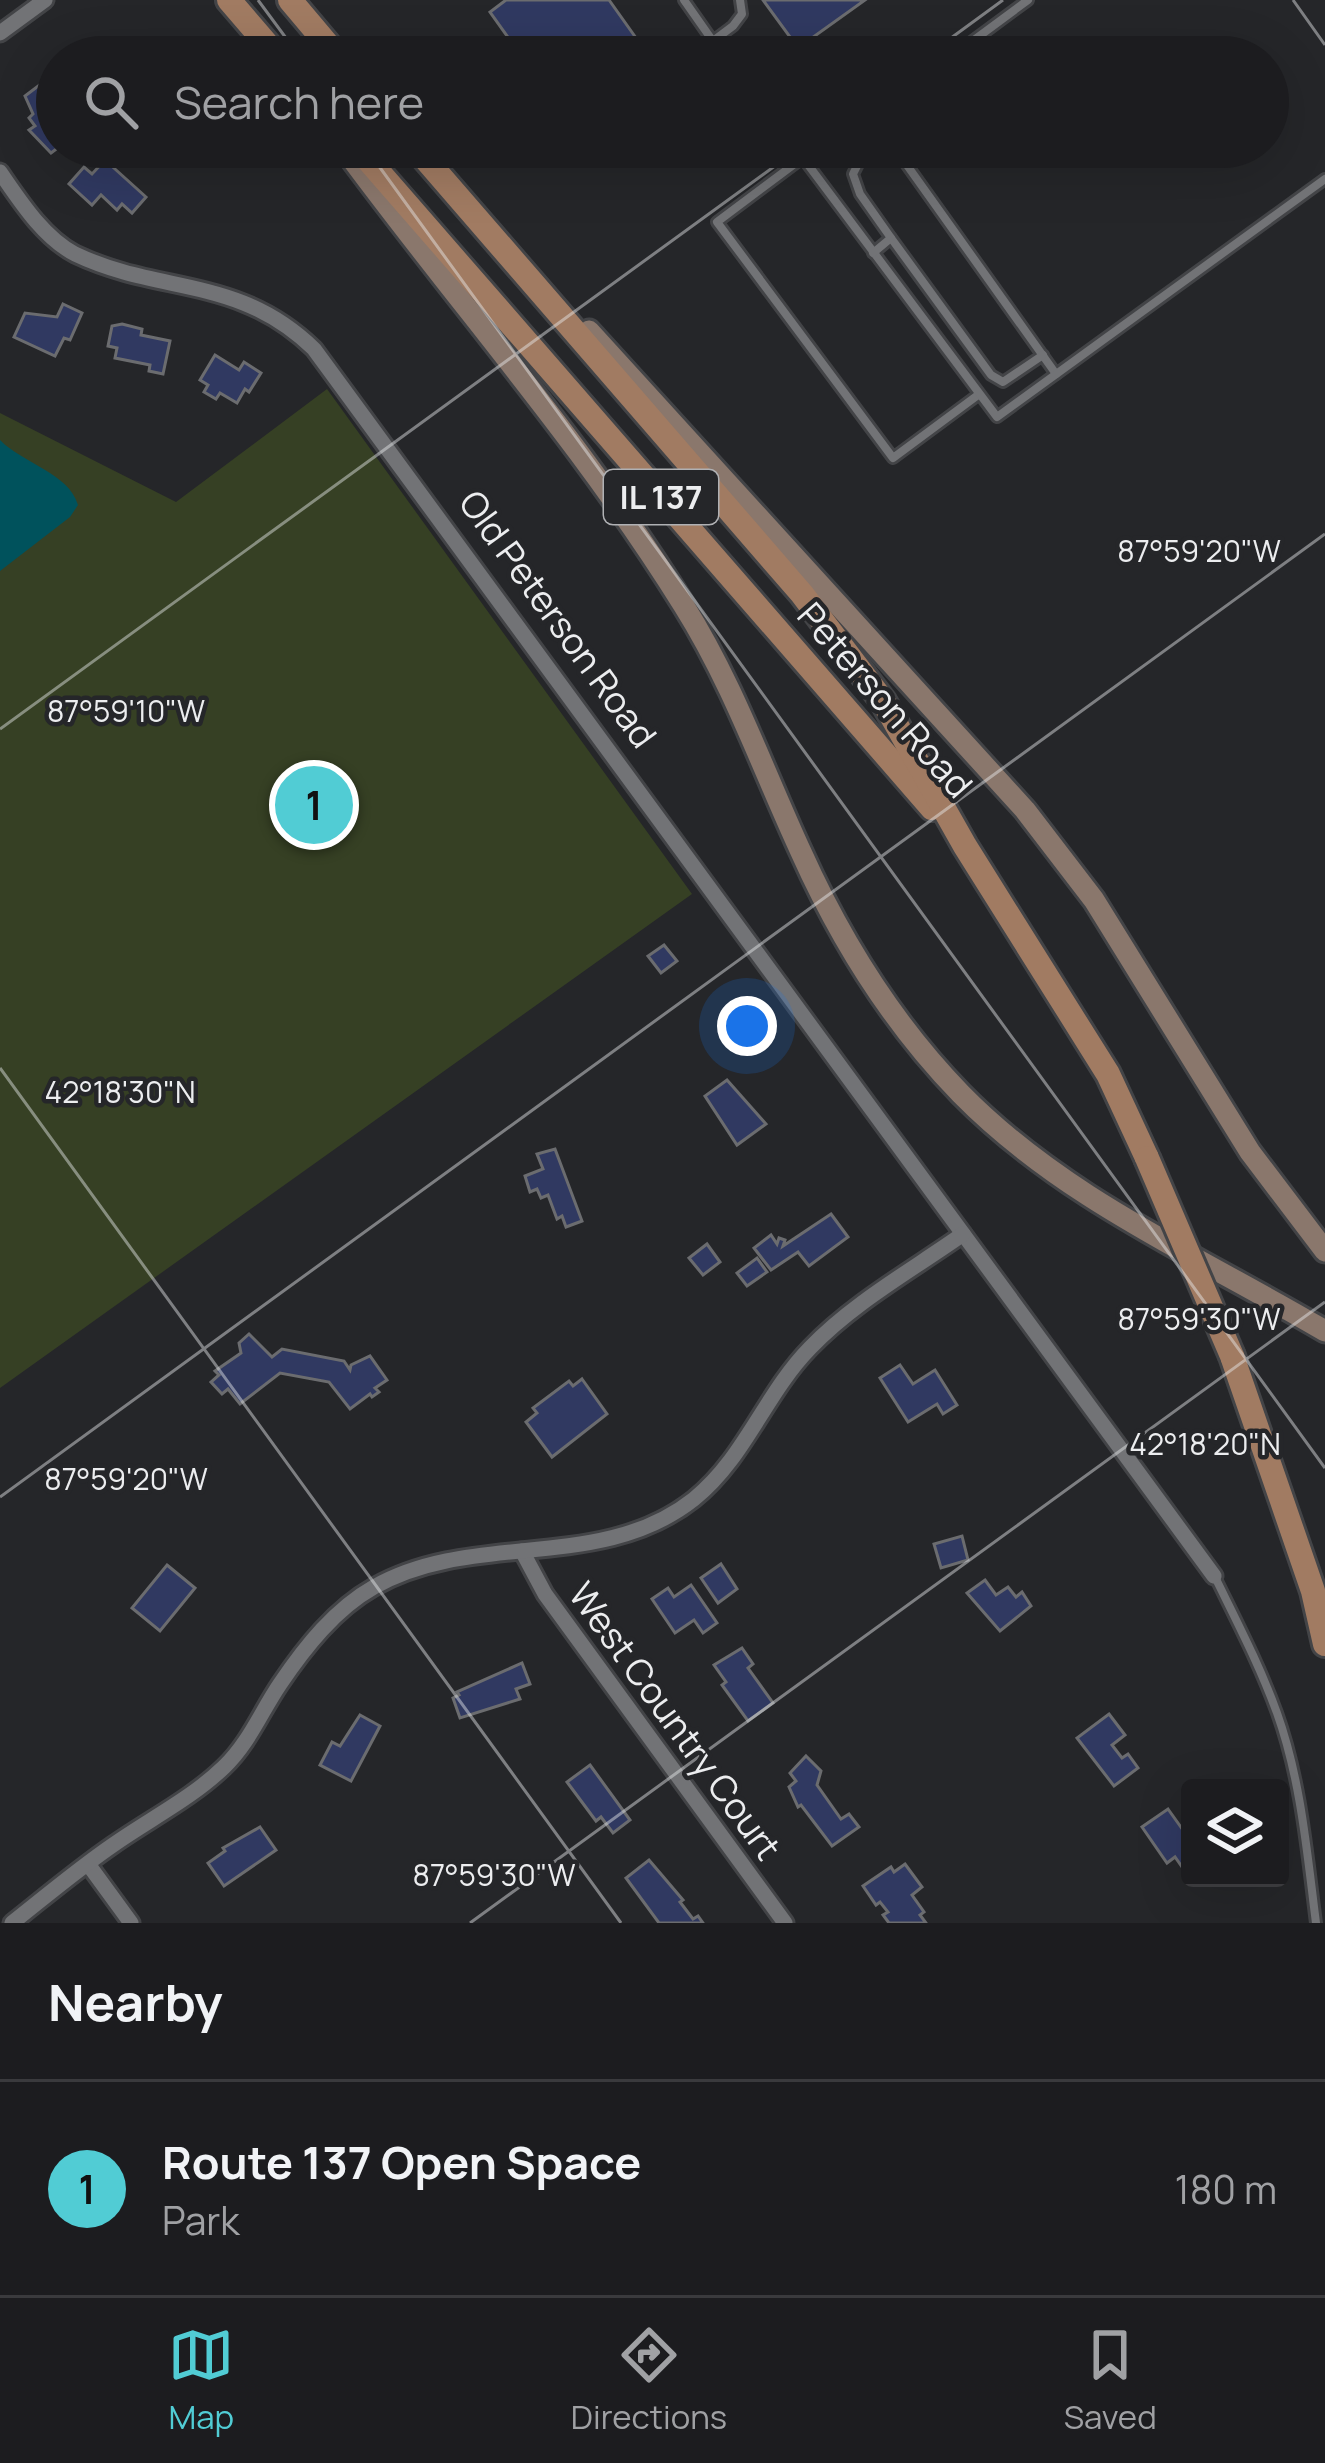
<!DOCTYPE html>
<html lang="en">
<head>
<meta charset="utf-8">
<style>
	body { margin:0; font-family:Manrope,sans-serif; background:#29292c; color:#f1f3f6 }
	.controls { position:absolute; right:36px; bottom:36px; display:grid; overflow:hidden; border-radius:12px; box-shadow:0 12px 48px #0002 }
	.controls button { width:108px; height:108px; display:grid; place-items:center; padding:0; border:0; border-bottom:3px solid #3a3a3d; background:#1c1c1f; color:#f1f3f6; font:60px sans-serif }
	.you { position:absolute; left:747px; top:1026px; width:42px; height:42px; margin:-30px; border:9px solid #fff; border-radius:50%; background:#1a73e8; box-shadow:0 0 0 18px #1a73e833 }
	.badge { display:grid; place-items:center; width:78px; height:78px; border-radius:50%; background:#51ccd4; color:#111; font-size:39px; font-weight:700 }
	.pin { position:absolute; translate:-50% -50%; border:6px solid #fff; box-shadow:0 3px 12px #0006 }
	.list { margin:0; padding:0; list-style:none }
	h2 { display:flex; justify-content:space-between; align-items:center; height:156px; margin:0; padding:0 48px; font-size:51px }
	h2 small { font-size:39px; font-weight:400; color:#a0a1a4 }
	.list li { display:grid; grid-template-columns:78px 1fr auto; gap:36px; align-items:center; box-sizing:border-box; height:216px; padding:0 48px; border-top:3px solid #3a3a3d }
	.list b { display:block; font-size:45px; white-space:nowrap }
	.list p { margin:0; font-size:39px; white-space:nowrap; color:#a0a1a4 }
	.list em { font-size:39px; font-style:normal; color:#a0a1a4 }
	.icon { flex:none; width:66px; height:66px; fill:none; stroke:currentColor; stroke-width:2; stroke-linecap:round; stroke-linejoin:round }
	.map { position:relative; flex:none; width:1325px; height:1923px; overflow:hidden }
	.search { position:absolute; background:#1c1c1f; box-shadow:0 12px 48px #0002; left:36px; right:36px; top:36px; height:132px; display:flex; align-items:center; gap:30px; box-sizing:border-box; padding:0 42px; border-radius:66px; color:#a0a1a4; font-size:45px }
	.sheet { height:372px; background:#1c1c1f }
	nav { display:flex; justify-content:space-around; align-items:center; box-sizing:border-box; height:168px; border-top:3px solid #3a3a3d; background:#1c1c1f; font-size:33px; color:#a0a1a4 }
	nav a { display:grid; justify-items:center; gap:6px }
	nav .on { color:#51ccd4 }
	.map>svg:first-child { display:block }
	.green { fill:#364024 }
	.water { fill:#00525c }
	.building { fill:#303961; stroke:#6b6c6f; stroke-width:3 }
	.lines { fill:none; stroke-linecap:round; stroke-linejoin:round }
	.lane-casing { stroke:#434447; stroke-width:14 }
	.street-casing { stroke:#434447; stroke-width:21 }
	.secondary-casing { stroke:#434447; stroke-width:27 }
	.primary-casing { stroke:#434447; stroke-width:30 }
	.lane { stroke:#727376; stroke-width:8 }
	.street { stroke:#727376; stroke-width:15 }
	.secondary { stroke:#8a776c; stroke-width:21 }
	.primary { stroke:#a17b62; stroke-width:24 }
	.primary-bridge-casing { stroke:#434447; stroke-width:30; stroke-linecap:butt }
	.primary-bridge { stroke:#a17b62; stroke-width:24 }
	.ticks { fill:none; stroke:#ecedef; stroke-width:3; stroke-opacity:0.45 }
	.labels { text-anchor:middle; stroke-width:9; stroke-linejoin:round; paint-order:stroke }
	.shield { fill:#252629; stroke:#b0b1b4; stroke-width:3 }
	.shield-label { font-size:33px; font-weight:bold; fill:#ecedef }
	.street-label { font-size:36px; fill:#ecedef; stroke:#252629 }
	.ticks-label { font-size:30px; text-anchor:middle; fill:#ecedef; stroke:#252629; stroke-width:9; stroke-linejoin:round; paint-order:stroke }
</style>
</head>
<body>
<div class="map">
<svg width="1325" height="1923" viewBox="0 0 1325 1923">
	<rect width="100%" height="100%" fill="#252629"/>
	<polygon class="green" points="327,389 692,894 0,1388 0,413 176,502"/>
	<path class="water" d="M 0,440 C 22,463 69,473 78,505 L 70,517 L 0,571 Z"/>
	<g class="building">
		<polygon points="506,0 609,0 646,52 638,57 522,57 490,12"/>
		<polygon points="763,0 865,0 798,48"/>
		<polygon points="46,80 57,95 59,147 51,153 29,130 35,126 29,118 33,114 25,96"/>
		<polygon points="105,160 146,197 132,213 122,204 117,210 101,195 92,205 69,184 84,167 92,174"/>
		<polygon points="63,304 82,313 70,340 64,338 55,356 14,337 25,313 57,317"/>
		<polygon points="122,324 142,329 141,335 170,341 163,374 149,371 150,365 115,358 117,348 108,346 112,326"/>
		<polygon points="215,355 239,370 244,362 261,373 249,392 245,389 237,403 220,393 216,399 204,392 208,385 200,380"/>
		<polygon points="664,945 677,961 661,973 648,956"/>
		<polygon points="727,1080 766,1124 737,1145 705,1096"/>
		<polygon points="555,1149 582,1221 566,1227 562,1216 557,1219 548,1195 541,1198 537,1189 530,1192 525,1176 543,1169 537,1154"/>
		<polygon points="831,1214 848,1237 809,1266 798,1252 771,1270 754,1248 771,1235 777,1244 779,1238 785,1240 783,1246"/>
		<polygon points="707,1244 720,1262 703,1275 689,1258"/>
		<polygon points="757,1258 767,1272 747,1286 737,1273"/>
		<polygon points="249,1334 272,1357 282,1349 344,1361 350,1370 351,1365 370,1356 387,1380 375,1388 379,1392 372,1397 370,1394 350,1409 329,1382 280,1373 240,1404 228,1389 222,1394 211,1382 219,1375 215,1371 241,1353 239,1343"/>
		<polygon points="900,1365 913,1384 935,1370 957,1405 943,1414 937,1404 908,1422 880,1378"/>
		<polygon points="582,1379 607,1414 552,1457 526,1422 537,1413 533,1408 569,1381 573,1386"/>
		<polygon points="962,1536 968,1560 941,1568 934,1544"/>
		<polygon points="721,1564 737,1589 718,1603 701,1578"/>
		<polygon points="167,1565 195,1588 160,1631 132,1608"/>
		<polygon points="985,1580 996,1595 1008,1587 1016,1597 1022,1592 1031,1606 1000,1631 967,1593"/>
		<polygon points="691,1585 717,1623 703,1633 694,1620 675,1633 652,1599 668,1588 674,1597"/>
		<polygon points="742,1648 753,1664 748,1668 773,1703 748,1721 722,1685 726,1682 714,1665"/>
		<polygon points="522,1663 530,1684 516,1689 520,1699 460,1718 453,1698 459,1695 457,1692"/>
		<polygon points="1109,1714 1125,1735 1112,1745 1122,1758 1128,1754 1138,1768 1114,1786 1077,1738"/>
		<polygon points="360,1715 380,1726 351,1781 320,1765 332,1742 340,1746"/>
		<polygon points="806,1756 821,1771 817,1785 841,1819 849,1814 859,1827 832,1846 801,1805 798,1807 789,1787 796,1781 790,1773"/>
		<polygon points="590,1765 630,1820 613,1833 601,1817 596,1821 567,1782"/>
		<polygon points="1168,1809 1190,1840 1187,1874 1175,1857 1167,1863 1142,1827"/>
		<polygon points="260,1827 276,1850 224,1886 208,1863 225,1851 223,1848"/>
		<polygon points="649,1860 683,1900 680,1902 693,1919 698,1916 703,1923 659,1923 626,1878"/>
		<polygon points="905,1864 922,1887 912,1895 924,1912 920,1915 926,1923 889,1923 883,1915 888,1912 880,1902 876,1905 863,1886 891,1867 894,1872"/>
	</g>
	<g class="lines">
		<g class="lane-casing">
			<g id="lane">
				<polyline points="684,0 724,57"/>
				<polyline points="713,41 733,26 742,14 740,0"/>
				<polyline points="951,57 1028,0"/>
				<polyline points="894,147 1056,374"/>
				<polyline points="816,148 717,222 893,458 978,395"/>
				<polyline points="803,158 997,417 1325,179"/>
				<polyline points="891,238 991,375 1003,382 1043,355"/>
				<polyline points="873,253 891,238 860,194 853,174 859,162 876,147"/>
				<path d="M 1215,1577 C 1237,1622 1260,1666 1277,1713 C 1301,1780 1307,1853 1316,1923"/>
			</g>
		</g>
		<g class="street-casing">
			<g id="street">
				<polyline points="0,33 45,0"/>
				<path d="M 0,172 C 20,201 43,237 75,254 C 161,295 238,275 314,349 L 1214,1576"/>
				<polyline points="522,1551 545,1594 785,1923"/>
				<polyline points="88,1864 131,1923"/>
				<path d="M 12,1923 C 45,1897 78,1869 113,1845 C 150,1819 192,1798 224,1767 C 249,1743 261,1712 280,1684 C 305,1647 335,1609 374,1587 C 474,1530 601,1573 694,1499 C 745,1458 765,1394 810,1348 C 853,1303 912,1270 963,1234"/>
			</g>
		</g>
		<g class="secondary-casing">
			<g id="secondary">
				<path d="M 343,147 C 456,301 583,443 684,606 C 733,684 763,770 801,852 C 841,941 893,1024 961,1094 C 1064,1199 1200,1257 1325,1331"/>
				<polyline points="589,331 1025,810 1094,900 1250,1152 1325,1251"/>
			</g>
		</g>
		<g class="primary-casing">
			<g id="primary">
				<polyline points="229,0 278,57"/>
				<polyline points="290,0 338,57"/>
				<polyline points="357,147 932,808"/>
				<polyline points="415,147 802,594 883,701 965,846 1108,1074 1147,1158"/>
				<polyline points="1232,1356 1313,1591 1325,1644"/>
			</g>
		</g>
		<use href="#lane" class="lane"/>
		<use href="#street" class="street"/>
		<use href="#secondary" class="secondary"/>
		<use href="#primary" class="primary"/>
		<g class="primary-bridge-casing">
			<polyline id="primary-bridge" points="1147,1158 1232,1356"/>
		</g>
		<use href="#primary-bridge" class="primary-bridge"/>
	</g>
	<path class="ticks" d="M 258,0 L 300,57M 1293,0 L 1325,45M 925,57 L 1003,0M 365,147 L 1325,1468M 0,729 L 801,147M 0,1068 L 621,1923M 0,1497 L 1325,534M 470,1923 L 1325,1302"/>
	<g class="labels">
		<rect class="shield" x="604" y="470" width="114" height="54" rx="9"/>
		<g class="shield-label">
			<text x="661" y="509">IL 137</text>
		</g>
		<g class="street-label">
			<text transform="translate(558 619) rotate(54)" y="13">Old Peterson Road</text>
			<text transform="translate(885 700) rotate(49)" y="13">Peterson Road</text>
			<text transform="translate(675 1721) rotate(54)" y="13">West Country Court</text>
		</g>
	</g>
	<g class="ticks-label">
		<text x="1199" y="562">87°59'20"W</text>
		<text x="126" y="722">87°59'10"W</text>
		<text x="120" y="1103">42°18'30"N</text>
		<text x="1199" y="1330">87°59'30"W</text>
		<text x="1205" y="1455">42°18'20"N</text>
		<text x="126" y="1490">87°59'20"W</text>
		<text x="494" y="1886">87°59'30"W</text>
	</g>
</svg>
<div class="controls">
<button><svg class="icon" aria-label="layers" viewBox="0 0 24 24"><path d="M12 4l9 5-9 5-9-5zM3 14l9 5 9-5"/></svg></button>
</div>
<div class="you"></div>
<div class="pin badge" style="left:314px;top:805px">1</div>
<div class="search"><svg class="icon" aria-label="search" viewBox="0 0 24 24"><circle cx="10" cy="10" r="6"/><path d="M15 15l6 6"/></svg>Search here</div>
</div>
<section class="sheet">
<h2>Nearby<small></small></h2>
<ul class="list">
<li><span class="badge">1</span><div><b>Route 137 Open Space</b><p>Park</p></div><em>180 m</em></li>
</ul>
</section>
<nav>
<a class="on"><svg class="icon" aria-label="map" viewBox="0 0 24 24"><path d="M3 6l6-2 6 2 6-2v14l-6 2-6-2-6 2zM9 4v14M15 6v14"/></svg>Map</a>
<a><svg class="icon" aria-label="directions" viewBox="0 0 24 24"><path d="M12 3l9 9-9 9-9-9zM9 14v-3h6M13 9l2 2-2 2"/></svg>Directions</a>
<a><svg class="icon" aria-label="saved" viewBox="0 0 24 24"><path d="M7 4h10v16l-5-4-5 4z"/></svg>Saved</a>
</nav>
</body>
</html>
